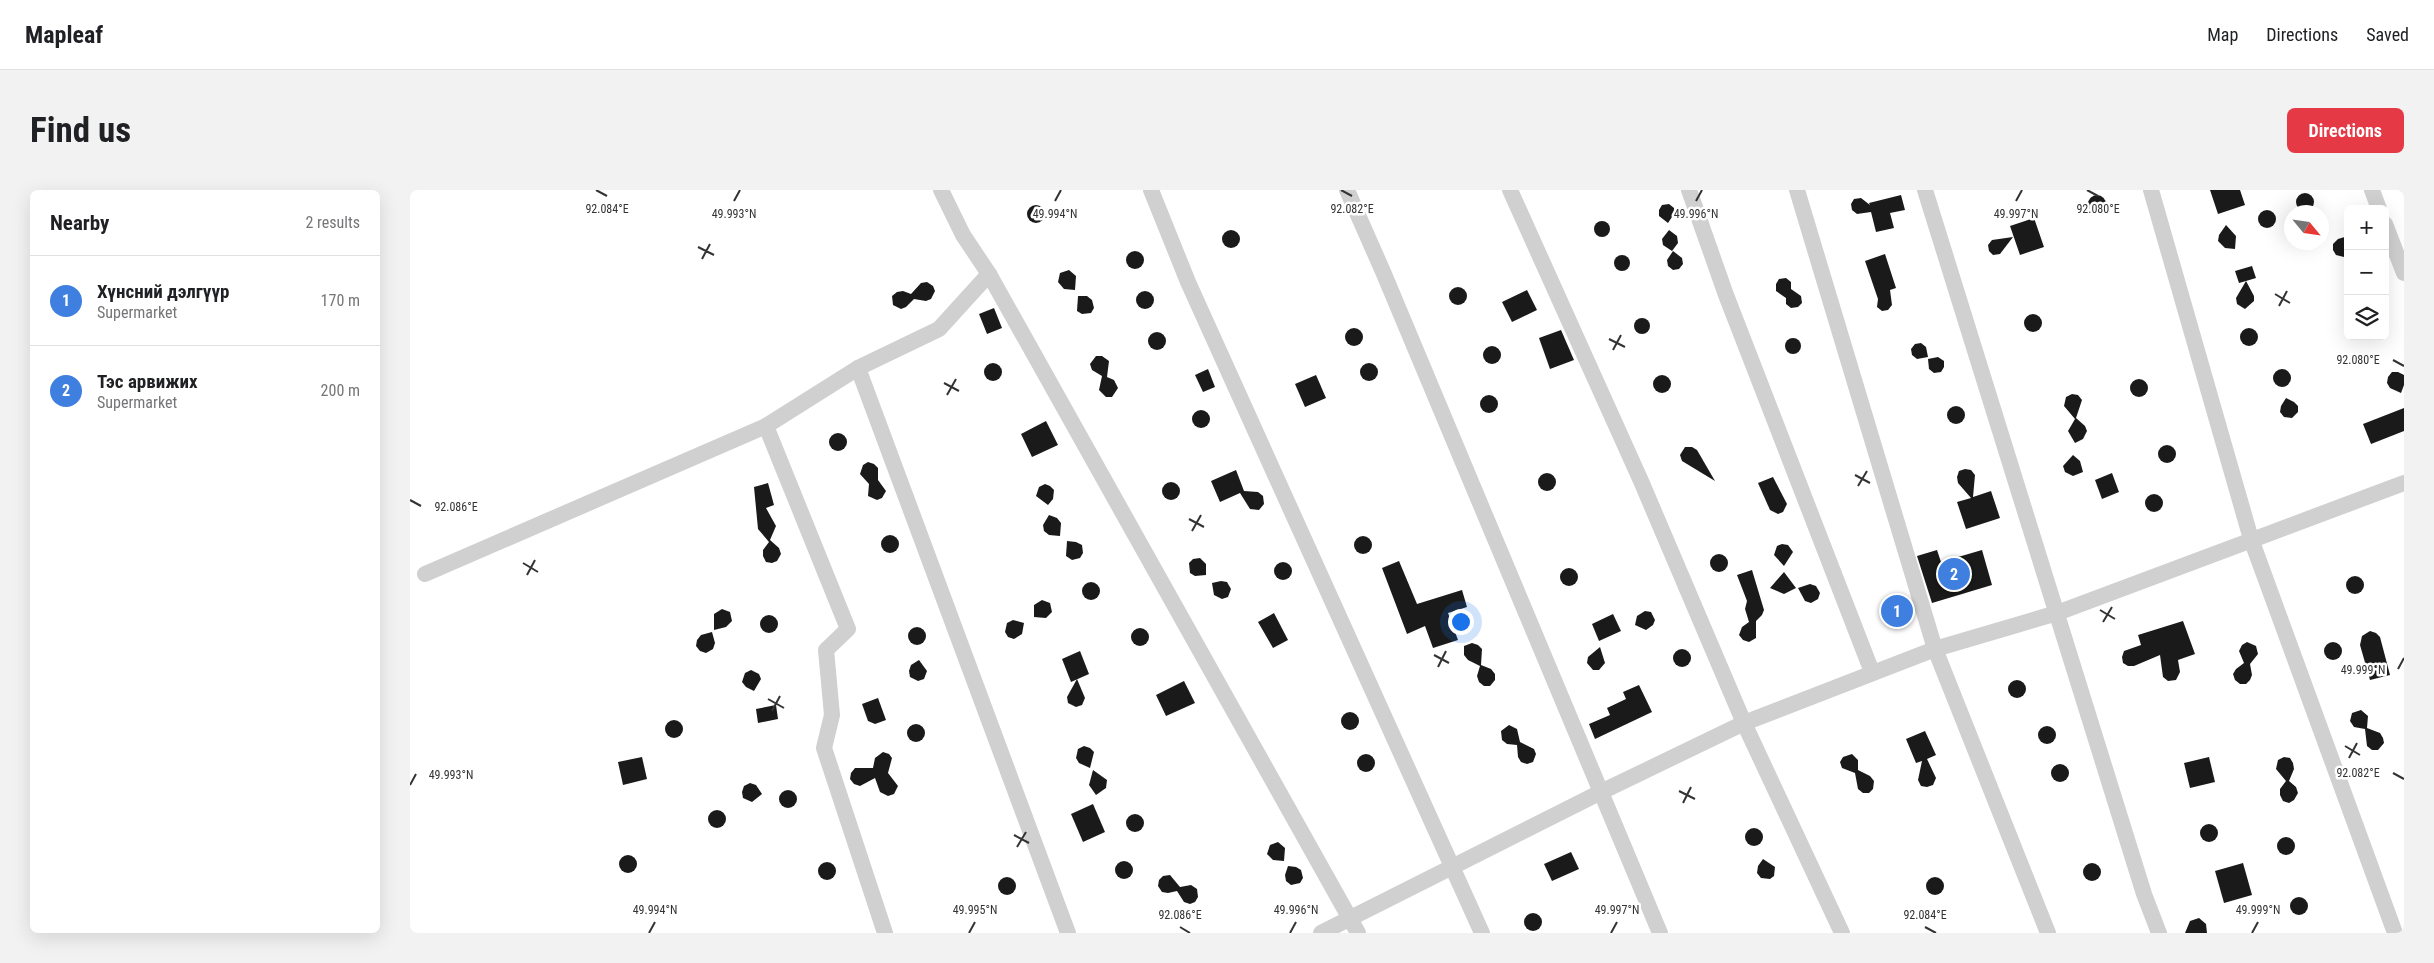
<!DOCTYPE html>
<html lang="en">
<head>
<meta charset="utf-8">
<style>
	body { margin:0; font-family:"Roboto Condensed",sans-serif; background:#f2f2f2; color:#202124 }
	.controls { position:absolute; right:15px; top:15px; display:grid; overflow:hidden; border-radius:8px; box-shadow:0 5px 20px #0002 }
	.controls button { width:45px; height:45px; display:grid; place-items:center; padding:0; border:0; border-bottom:1px solid #e0e0e0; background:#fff; color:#202124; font:25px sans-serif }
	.compass { position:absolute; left:1874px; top:15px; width:45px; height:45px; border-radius:50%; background:#fff; box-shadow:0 5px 20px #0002; rotate:119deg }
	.you { position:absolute; left:1050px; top:431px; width:18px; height:18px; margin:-12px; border:4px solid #fff; border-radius:50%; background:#1a73e8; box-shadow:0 0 0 8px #1a73e833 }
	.badge { display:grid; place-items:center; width:32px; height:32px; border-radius:50%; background:#e63946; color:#fff; font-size:16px; font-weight:700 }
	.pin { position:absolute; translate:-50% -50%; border:2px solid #fff; box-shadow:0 1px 5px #0006 }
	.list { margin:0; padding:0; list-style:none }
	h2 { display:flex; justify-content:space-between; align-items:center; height:65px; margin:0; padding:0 20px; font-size:21px }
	h2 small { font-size:16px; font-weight:400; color:#757577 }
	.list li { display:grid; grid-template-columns:32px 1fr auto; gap:15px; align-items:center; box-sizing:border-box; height:90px; padding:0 20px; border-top:1px solid #e0e0e0 }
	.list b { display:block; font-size:19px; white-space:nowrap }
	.list p { margin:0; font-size:16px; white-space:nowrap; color:#757577 }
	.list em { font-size:16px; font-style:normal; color:#757577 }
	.icon { flex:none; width:28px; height:28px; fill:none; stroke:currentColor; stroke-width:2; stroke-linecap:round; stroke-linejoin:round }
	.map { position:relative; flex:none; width:1994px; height:743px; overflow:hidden; border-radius:8px }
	header { display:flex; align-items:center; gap:30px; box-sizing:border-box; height:70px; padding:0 25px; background:#fff; border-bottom:1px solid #e0e0e0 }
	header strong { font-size:24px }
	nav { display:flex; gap:28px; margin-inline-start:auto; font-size:18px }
	.intro { display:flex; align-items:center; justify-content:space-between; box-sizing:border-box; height:120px; padding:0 30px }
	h1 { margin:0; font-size:35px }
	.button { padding:12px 22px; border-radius:8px; background:#e63946; color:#fff; font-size:18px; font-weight:700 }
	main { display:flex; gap:30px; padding:0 30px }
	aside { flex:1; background:#fff; border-radius:8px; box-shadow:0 5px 20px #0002 }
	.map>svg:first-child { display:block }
	.building { fill:#1a1a1a }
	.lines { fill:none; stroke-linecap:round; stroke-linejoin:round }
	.street { stroke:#d0d0d0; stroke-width:16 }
	.ticks { fill:none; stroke:#333; stroke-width:2 }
	.ticks-label { font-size:12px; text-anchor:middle; fill:#333; stroke:#fff; stroke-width:5; stroke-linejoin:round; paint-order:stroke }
</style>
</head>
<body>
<header>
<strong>Mapleaf</strong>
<nav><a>Map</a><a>Directions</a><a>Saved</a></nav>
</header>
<div class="intro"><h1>Find us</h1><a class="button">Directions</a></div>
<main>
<aside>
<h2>Nearby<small>2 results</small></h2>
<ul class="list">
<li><span class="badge" style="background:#3f7fe0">1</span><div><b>Хүнсний дэлгүүр</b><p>Supermarket</p></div><em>170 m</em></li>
<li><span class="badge" style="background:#3f7fe0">2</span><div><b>Тэс арвижих</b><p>Supermarket</p></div><em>200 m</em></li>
</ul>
</aside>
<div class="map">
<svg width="1994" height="743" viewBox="0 0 1994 743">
	<rect width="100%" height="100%" fill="#fff"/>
	<g class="building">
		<polygon points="1800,0 1830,0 1835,15 1808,24"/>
		<circle cx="1895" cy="12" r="9"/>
		<circle cx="1687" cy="14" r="9"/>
		<polygon points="1491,5 1495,20 1480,23 1484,38 1466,42 1461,22 1447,24 1442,20 1441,14 1444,9 1451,8 1460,15 1459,13"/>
		<polygon points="1259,14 1264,18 1264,24 1258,33 1249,26 1249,20 1252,15"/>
		<circle cx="626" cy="24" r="9"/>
		<circle cx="1857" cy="29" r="9"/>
		<polygon points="1624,28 1634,57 1610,65 1600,36"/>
		<circle cx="1192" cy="39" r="8"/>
		<polygon points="1816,35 1826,46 1825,59 1815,58 1808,51 1809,45"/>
		<circle cx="821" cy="49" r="9"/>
		<polygon points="1259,40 1267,46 1268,53 1262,61 1253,55 1252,49"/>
		<polygon points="1938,46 1938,68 1926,65 1923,60 1923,54 1928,49"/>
		<polygon points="1603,47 1590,64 1583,65 1579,61 1578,55 1582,50"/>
		<circle cx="725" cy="70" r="9"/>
		<polygon points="1263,61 1272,68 1273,74 1269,79 1263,80 1258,76 1257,70"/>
		<polygon points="1475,64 1486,98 1480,100 1482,115 1478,120 1472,121 1467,117 1468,109 1455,71"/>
		<circle cx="1212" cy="73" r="8"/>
		<polygon points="1842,76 1846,88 1836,91 1844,106 1844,111 1835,119 1827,114 1826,108 1836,91 1829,93 1825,81"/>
		<polygon points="659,80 666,86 665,100 654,99 648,92 650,83"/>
		<polygon points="1376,88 1381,92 1381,99 1391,106 1392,113 1388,117 1381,118 1376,114 1376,108 1366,101 1366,94 1369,89"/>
		<polygon points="517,92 523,96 525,101 521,109 516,111 504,109 496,117 491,119 483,115 482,106 487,102 493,101 501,104 511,93"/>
		<circle cx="1048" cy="106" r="9"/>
		<polygon points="1117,100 1127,120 1102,132 1092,112"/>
		<circle cx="735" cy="110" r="9"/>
		<polygon points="668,106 677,106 682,110 684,118 681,123 672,124 667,121"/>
		<polygon points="584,118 592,138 577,144 569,124"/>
		<circle cx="1623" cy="133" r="9"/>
		<circle cx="1232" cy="136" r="8"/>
		<circle cx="944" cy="147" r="9"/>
		<circle cx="1839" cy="147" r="9"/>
		<polygon points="1151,140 1164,170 1140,179 1129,148"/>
		<circle cx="747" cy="151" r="9"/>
		<circle cx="1383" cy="156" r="8"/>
		<polygon points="1511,153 1516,157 1518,167 1507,169 1502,165 1501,159 1505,154"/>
		<circle cx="1082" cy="165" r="9"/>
		<polygon points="686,166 692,166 699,171 697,187 704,190 708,198 702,207 696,207 689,200 692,186 682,180 680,174"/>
		<polygon points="1528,167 1534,171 1534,177 1531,182 1524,183 1519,179 1518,169"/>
		<circle cx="959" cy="182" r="9"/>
		<circle cx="583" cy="182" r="9"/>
		<circle cx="1872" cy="188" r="9"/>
		<polygon points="798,179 805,197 793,202 785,185"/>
		<polygon points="1982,182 1988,182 1994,185 1994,195 1991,203 1980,198 1977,193 1978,187"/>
		<circle cx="1252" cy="194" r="9"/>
		<polygon points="906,185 916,208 895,217 885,194"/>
		<circle cx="1729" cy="198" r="9"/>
		<polygon points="1662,204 1668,205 1672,210 1666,228 1675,236 1677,241 1673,249 1665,253 1658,241 1665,229 1654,216 1656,207"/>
		<circle cx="1079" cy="214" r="9"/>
		<polygon points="1876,208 1884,212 1888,216 1888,222 1882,228 1874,227 1870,222 1871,216"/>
		<circle cx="1546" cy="225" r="9"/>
		<polygon points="1994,218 1994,241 1961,254 1953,234"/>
		<circle cx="791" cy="229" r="9"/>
		<polygon points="636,231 648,255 622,267 611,244"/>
		<circle cx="428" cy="252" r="9"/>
		<circle cx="1757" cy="264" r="9"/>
		<polygon points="1275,257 1282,257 1287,260 1305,291 1272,271 1270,265"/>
		<polygon points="1663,265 1670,271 1673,282 1663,286 1655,282 1653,276"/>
		<polygon points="458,272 464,274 468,278 468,290 476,301 472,308 467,310 458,306 459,294 450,284 453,275"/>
		<polygon points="1555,279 1561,280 1565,285 1563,307 1581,301 1590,328 1556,339 1547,312 1561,308 1548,293 1547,287 1549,281"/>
		<polygon points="826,280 834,301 848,302 853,306 854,314 849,320 840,319 830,303 810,312 801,291"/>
		<circle cx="1137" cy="292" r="9"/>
		<polygon points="1702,283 1709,302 1692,309 1685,290"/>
		<polygon points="1363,287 1377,314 1373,322 1368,324 1360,320 1348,293"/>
		<circle cx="761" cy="301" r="9"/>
		<polygon points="358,293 364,315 356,318 366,336 360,350 369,358 371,364 367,371 362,373 356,372 353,366 353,360 359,352 348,339 344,297"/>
		<polygon points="635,294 640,296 644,300 643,309 638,315 626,306 629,297"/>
		<circle cx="1744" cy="313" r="9"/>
		<polygon points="639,325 647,328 651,333 650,346 639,345 634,341 633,335"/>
		<circle cx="480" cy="354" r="9"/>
		<circle cx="953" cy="355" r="9"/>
		<polygon points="657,351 666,352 672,355 673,363 670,368 662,370 656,366"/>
		<polygon points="1372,354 1378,355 1383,362 1374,376 1364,365 1367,356"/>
		<polygon points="1527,360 1531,372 1572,360 1582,395 1522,413 1507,366"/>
		<circle cx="1309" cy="373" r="9"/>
		<polygon points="790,368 796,374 796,385 785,386 780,383 779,373 783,369"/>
		<polygon points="989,371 1007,414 1052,400 1057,417 1038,423 1048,450 1023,458 1015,436 997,444 972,378"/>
		<circle cx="873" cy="381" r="9"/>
		<circle cx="1159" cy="387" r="9"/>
		<polygon points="1342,380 1354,420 1352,425 1346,431 1346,448 1339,452 1333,450 1329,445 1332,437 1339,432 1335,419 1337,411 1327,385"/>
		<polygon points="1374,382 1386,398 1374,404 1360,398"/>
		<circle cx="1945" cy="395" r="9"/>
		<polygon points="811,391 817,392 821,399 818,407 812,409 804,405 802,393"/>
		<circle cx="681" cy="401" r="9"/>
		<polygon points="1400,394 1406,396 1410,403 1408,409 1401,413 1395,411 1388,398"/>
		<polygon points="632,410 640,413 642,422 636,428 624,427 624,415"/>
		<polygon points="312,419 320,422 322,431 316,437 304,440 304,424"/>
		<polygon points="1235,421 1241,422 1245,430 1243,435 1236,440 1225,435 1227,426"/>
		<polygon points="864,423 878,450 863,458 848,432"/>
		<polygon points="1203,424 1211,441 1189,451 1182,434"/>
		<circle cx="359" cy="434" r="9"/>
		<polygon points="603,430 614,433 612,444 604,449 598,447 595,442 597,433"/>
		<polygon points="1773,431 1785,464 1768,470 1770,482 1766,490 1758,491 1753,487 1750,465 1724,476 1718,476 1713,473 1712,467 1714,461 1731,455 1728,445"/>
		<circle cx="507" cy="446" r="9"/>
		<circle cx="730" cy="447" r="9"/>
		<polygon points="1960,441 1966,443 1970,447 1980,485 1960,490 1950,455 1952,446"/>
		<polygon points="302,442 305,453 303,459 296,463 290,461 286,456 287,450 291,445"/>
		<circle cx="1923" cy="461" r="9"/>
		<polygon points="1837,452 1846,456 1848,464 1840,474 1842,485 1840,490 1836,494 1830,494 1825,490 1823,484 1826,479 1834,473 1829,461 1832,455"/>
		<polygon points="1062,453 1068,455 1072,459 1071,475 1081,479 1085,484 1085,490 1080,496 1074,496 1069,492 1067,486 1070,476 1058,470 1054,465 1054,456"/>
		<polygon points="1190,457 1195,473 1189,480 1183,480 1177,473 1178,467"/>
		<circle cx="1272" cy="468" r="9"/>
		<polygon points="670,461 679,484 661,492 652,469"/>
		<polygon points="509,470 517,481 514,489 508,491 500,487 499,481 501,475"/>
		<polygon points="341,480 349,484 351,489 344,501 336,497 332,492 335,483"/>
		<polygon points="667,489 675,508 672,515 666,517 658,513 657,507"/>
		<circle cx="1607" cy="499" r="9"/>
		<polygon points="774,491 785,513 756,526 746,505"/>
		<polygon points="1229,495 1242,522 1185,549 1179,534 1200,525 1197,518 1216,509 1213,502"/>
		<polygon points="468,508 476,530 465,534 458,531 452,514"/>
		<polygon points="366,515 368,529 348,533 346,519"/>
		<polygon points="1951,520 1958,526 1957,538 1970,543 1973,548 1974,553 1968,560 1962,560 1957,556 1955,539 1944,537 1940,531 1942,523"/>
		<circle cx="940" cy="531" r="9"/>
		<circle cx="264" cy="539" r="9"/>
		<circle cx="506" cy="543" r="9"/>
		<polygon points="1099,535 1107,539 1110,552 1124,559 1126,564 1123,572 1117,574 1111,572 1108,567 1107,555 1097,554 1092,550 1091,541"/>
		<circle cx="1637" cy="545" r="9"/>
		<polygon points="1515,541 1526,565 1517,569 1526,588 1523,595 1517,597 1511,596 1508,590 1512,571 1506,573 1496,549"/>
		<polygon points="674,556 680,558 684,562 680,578 669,573 666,568 668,559"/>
		<polygon points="473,562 479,564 482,568 478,583 488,596 484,604 478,606 470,602 465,588 450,596 444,594 440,589 441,583 445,578 463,578 465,568"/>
		<circle cx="956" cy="573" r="9"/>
		<polygon points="1442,564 1448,570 1448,580 1460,586 1464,591 1463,599 1459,603 1453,603 1448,599 1445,583 1432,578 1430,572 1433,567"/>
		<polygon points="232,567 237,589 213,595 208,572"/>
		<polygon points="1799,567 1805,592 1780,598 1774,573"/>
		<polygon points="1874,567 1880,568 1883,573 1884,579 1879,591 1886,597 1888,603 1884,610 1879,613 1873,611 1870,605 1870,599 1876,591 1866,579 1868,570"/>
		<circle cx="1650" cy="583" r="9"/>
		<polygon points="683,580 697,590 696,598 686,605 679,595"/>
		<polygon points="340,593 346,595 352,604 342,612 333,608 332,602 334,596"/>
		<circle cx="378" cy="609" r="9"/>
		<polygon points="683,614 695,642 673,652 661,624"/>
		<circle cx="307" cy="629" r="9"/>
		<circle cx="725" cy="633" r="9"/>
		<circle cx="1799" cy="643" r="9"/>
		<circle cx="1344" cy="647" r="9"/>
		<circle cx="1876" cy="656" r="9"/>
		<polygon points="868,652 875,658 874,671 863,670 857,664 860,655"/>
		<polygon points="1161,662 1169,679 1142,691 1134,674"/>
		<circle cx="218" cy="674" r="9"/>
		<polygon points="1353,669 1365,677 1364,686 1360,689 1351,688 1347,683 1348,676"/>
		<circle cx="714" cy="680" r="9"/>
		<circle cx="417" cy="681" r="9"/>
		<circle cx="1682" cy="682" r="9"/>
		<polygon points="1833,673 1842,705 1814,713 1805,681"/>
		<polygon points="878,676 886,677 891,680 893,688 890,693 881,695 876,691 875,685"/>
		<polygon points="760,685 770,697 781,695 787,699 788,707 785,712 780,714 774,712 767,701 758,703 752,702 748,696 749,690 753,686"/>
		<circle cx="1525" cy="696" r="9"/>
		<circle cx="597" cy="696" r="9"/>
		<circle cx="1889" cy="716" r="9"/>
		<circle cx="1123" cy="732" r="9"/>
		<polygon points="1789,728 1796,734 1797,743 1775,743 1780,731"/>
	</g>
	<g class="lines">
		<g class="street">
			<polyline points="531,0 553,45 579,84 948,743"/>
			<polyline points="741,0 778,92 1072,743"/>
			<polyline points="937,0 974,84 1250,743"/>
			<polyline points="1100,0 1231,291 1334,533 1432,743"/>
			<polyline points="1279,0 1316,105 1462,482"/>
			<polyline points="1387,0 1525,459 1638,743"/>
			<polyline points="1515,0 1734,704 1749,743"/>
			<polyline points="1741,0 1841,349 1985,743"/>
			<polyline points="1962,0 1969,19"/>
			<polyline points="1975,34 1994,83"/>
			<polyline points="448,178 658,743"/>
			<polyline points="356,236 438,439 416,460 422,525 414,558 475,743"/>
			<polyline points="15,384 356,236 448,178 529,139 579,84"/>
			<polyline points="911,743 1191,602 1334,533 1525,459 1647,423 1994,293"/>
		</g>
	</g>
	<path class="ticks" d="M 186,0 L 197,6M 931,0 L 942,6M 1677,0 L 1688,6M 324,11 L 330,0M 645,11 L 651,0M 1286,11 L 1292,0M 1606,11 L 1612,0M 288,57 L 304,65M 292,69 L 300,54M 1865,104 L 1880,113M 1869,116 L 1877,101M 1199,149 L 1215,157M 1203,160 L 1211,145M 1983,170 L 1994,176M 534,193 L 549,201M 537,205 L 546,189M 1445,285 L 1460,293M 1448,296 L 1457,281M 0,310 L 11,316M 779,329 L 794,337M 782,341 L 791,325M 113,373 L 128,382M 117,385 L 125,370M 1690,420 L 1705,429M 1693,432 L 1702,417M 1024,465 L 1039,473M 1028,477 L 1036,461M 1988,479 L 1994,468M 358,509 L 374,518M 362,521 L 370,506M 1935,556 L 1950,565M 1939,568 L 1947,553M 1983,583 L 1994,589M 0,595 L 6,584M 1269,601 L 1285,609M 1273,613 L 1281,597M 604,645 L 619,653M 607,657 L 616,642M 770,737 L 780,743M 1515,737 L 1526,743M 239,743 L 245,732M 559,743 L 565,732M 880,743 L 886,732M 1201,743 L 1207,732M 1842,743 L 1848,732"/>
	<g class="ticks-label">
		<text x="197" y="23">92.084°E</text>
		<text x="942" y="23">92.082°E</text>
		<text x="1688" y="23">92.080°E</text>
		<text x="324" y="28">49.993°N</text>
		<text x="645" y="28">49.994°N</text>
		<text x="1286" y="28">49.996°N</text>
		<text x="1606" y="28">49.997°N</text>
		<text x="1948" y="174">92.080°E</text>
		<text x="46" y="321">92.086°E</text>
		<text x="1953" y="484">49.999°N</text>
		<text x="1948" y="587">92.082°E</text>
		<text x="41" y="589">49.993°N</text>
		<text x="245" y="724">49.994°N</text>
		<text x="565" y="724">49.995°N</text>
		<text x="886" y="724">49.996°N</text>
		<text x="1207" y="724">49.997°N</text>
		<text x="1848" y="724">49.999°N</text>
		<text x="770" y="729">92.086°E</text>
		<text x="1515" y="729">92.084°E</text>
	</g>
</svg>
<div class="controls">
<button>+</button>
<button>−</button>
<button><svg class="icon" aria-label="layers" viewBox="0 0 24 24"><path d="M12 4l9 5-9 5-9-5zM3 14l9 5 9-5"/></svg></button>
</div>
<svg class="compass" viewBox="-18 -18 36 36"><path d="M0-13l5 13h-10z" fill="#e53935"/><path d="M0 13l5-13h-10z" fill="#757577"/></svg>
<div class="you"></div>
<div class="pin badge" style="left:1487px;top:421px;background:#3f7fe0">1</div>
<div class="pin badge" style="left:1544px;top:384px;background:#3f7fe0">2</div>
</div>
</main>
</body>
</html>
